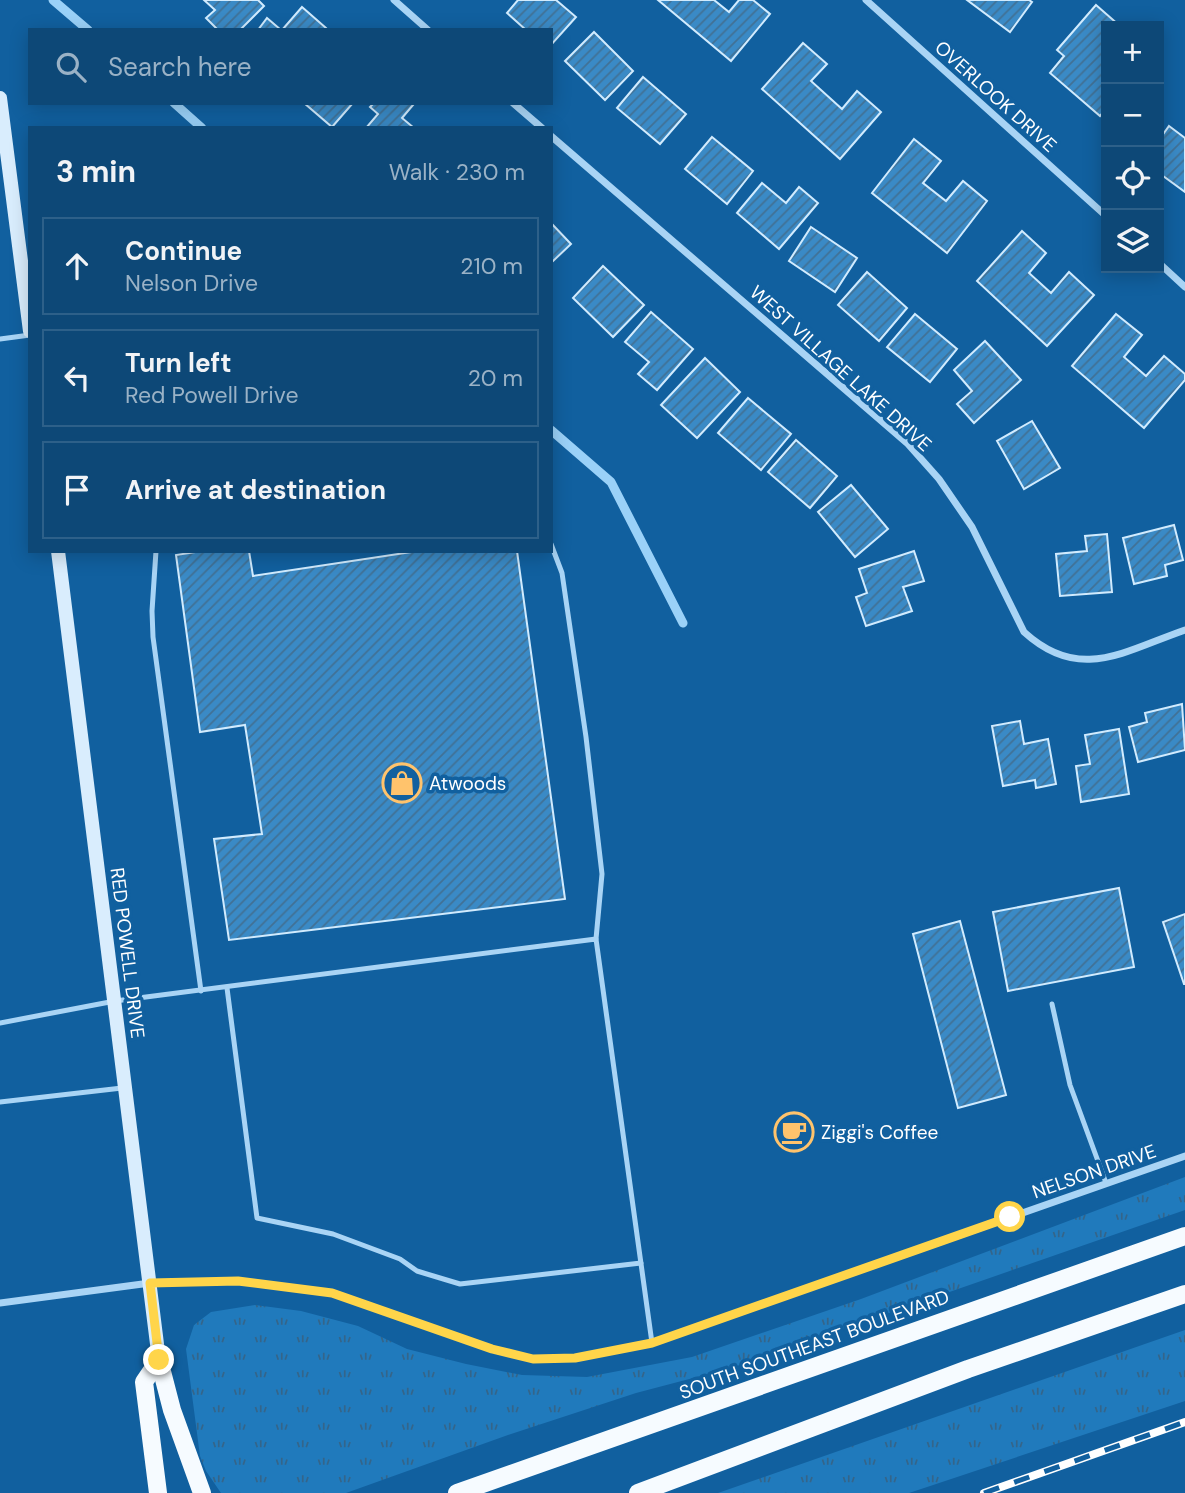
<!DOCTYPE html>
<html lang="en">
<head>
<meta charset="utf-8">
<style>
	body { margin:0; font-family:"DM Sans",sans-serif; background:#164f7c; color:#f1f3f6 }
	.controls { position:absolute; right:21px; top:21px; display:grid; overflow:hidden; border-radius:0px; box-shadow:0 4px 18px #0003 }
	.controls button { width:63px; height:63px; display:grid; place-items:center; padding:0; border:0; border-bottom:2px solid #2d6089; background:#0d4877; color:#f1f3f6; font:35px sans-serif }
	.stop { position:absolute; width:21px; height:21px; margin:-16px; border:5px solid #ffd54a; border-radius:50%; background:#fff }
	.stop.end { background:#ffd54a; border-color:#fff; box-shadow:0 2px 7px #0008 }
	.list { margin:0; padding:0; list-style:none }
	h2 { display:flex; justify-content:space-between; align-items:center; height:91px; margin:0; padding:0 28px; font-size:30px }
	h2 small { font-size:23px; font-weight:400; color:#9ab2c6 }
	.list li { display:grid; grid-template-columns:46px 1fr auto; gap:21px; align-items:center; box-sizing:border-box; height:98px; margin:0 14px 14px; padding:0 14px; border:2px solid #2d6089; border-radius:0px }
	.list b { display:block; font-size:26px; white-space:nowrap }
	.list p { margin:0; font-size:23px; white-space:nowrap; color:#9ab2c6 }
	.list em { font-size:23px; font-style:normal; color:#9ab2c6 }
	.icon { flex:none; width:38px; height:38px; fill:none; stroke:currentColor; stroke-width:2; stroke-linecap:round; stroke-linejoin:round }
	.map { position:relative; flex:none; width:1185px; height:1493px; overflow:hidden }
	.search { position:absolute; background:#0d4877; box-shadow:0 4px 18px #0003; left:28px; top:28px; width:525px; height:77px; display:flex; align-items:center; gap:18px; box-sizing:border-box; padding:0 24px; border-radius:0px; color:#9ab2c6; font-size:26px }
	.panel { position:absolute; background:#0d4877; box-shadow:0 4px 18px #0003; left:28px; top:126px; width:525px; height:427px; border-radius:0px }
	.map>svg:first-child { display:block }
	.grass { fill:url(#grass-tufts) }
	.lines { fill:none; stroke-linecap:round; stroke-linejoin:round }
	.stream { stroke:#9ad1f8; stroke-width:9 }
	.building { fill:url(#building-hatch); stroke:#d1ebfe; stroke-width:2 }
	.lane { stroke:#a9d4f5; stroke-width:5 }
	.street { stroke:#a9d4f5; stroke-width:7 }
	.secondary { stroke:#d9edfd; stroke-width:14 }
	.primary { stroke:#f6fbff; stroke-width:18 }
	.rail-casing { stroke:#fff; stroke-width:8 }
	.rail { stroke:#11609f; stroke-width:5; stroke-dasharray:16; stroke-linecap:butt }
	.route { stroke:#ffd54a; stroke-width:9 }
	.labels { text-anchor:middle; stroke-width:7; stroke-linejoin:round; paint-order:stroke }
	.street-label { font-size:19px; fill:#fff; stroke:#11609f }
	.poi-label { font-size:19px; fill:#fff; stroke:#11609f; text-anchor:start }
</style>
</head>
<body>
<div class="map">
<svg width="1185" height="1493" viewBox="0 0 1185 1493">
	<defs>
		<pattern id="grass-tufts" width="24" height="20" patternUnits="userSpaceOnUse" patternTransform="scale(1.75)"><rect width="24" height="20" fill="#207abc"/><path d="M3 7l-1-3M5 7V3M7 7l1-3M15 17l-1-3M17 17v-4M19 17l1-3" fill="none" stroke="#34658a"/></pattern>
		<pattern id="building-hatch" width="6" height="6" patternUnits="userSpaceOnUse" patternTransform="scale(1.75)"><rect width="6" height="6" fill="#3a8ac6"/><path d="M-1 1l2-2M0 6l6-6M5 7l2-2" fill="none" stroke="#417195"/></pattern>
	</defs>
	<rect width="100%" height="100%" fill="#11609f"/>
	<g class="grass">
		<polygon points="1185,1177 1185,1210 731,1368 636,1393 511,1434 346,1493 221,1493 206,1471 200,1456 186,1349 194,1325 211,1312 255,1305 301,1311 358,1326 407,1349 466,1364 522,1375 587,1377 692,1357 861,1299"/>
		<polygon points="1185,1330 1185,1401 909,1493 718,1493"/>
	</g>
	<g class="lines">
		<g class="stream">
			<polyline points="53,0 88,30"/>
			<polyline points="174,103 202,128"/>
			<polyline points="551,430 611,482 683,623"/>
		</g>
	</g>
	<g class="building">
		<polygon points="204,0 258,0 264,6 240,30 218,30 206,18 215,10"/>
		<polygon points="518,0 556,0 576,17 551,45 551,30 526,30 507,13"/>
		<polygon points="658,0 714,0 729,12 739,0 753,0 770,14 731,61"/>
		<polygon points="967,0 1029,0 1032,2 1010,32"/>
		<polygon points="1096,5 1120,26 1106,26 1106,109 1100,116 1050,73 1064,56 1057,50"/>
		<polygon points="302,7 326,28 325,30 282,30"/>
		<polygon points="267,18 281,30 258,30"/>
		<polygon points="594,32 633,71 605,100 565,61"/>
		<polygon points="803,43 827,64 811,81 842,109 857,91 881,112 840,159 762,89"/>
		<polygon points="643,77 686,114 660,144 617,108"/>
		<polygon points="304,103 353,103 332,127"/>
		<polygon points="374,103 411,103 413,105 402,118 414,128 366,128 378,114 370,107"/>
		<polygon points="1169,126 1185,138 1185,192 1159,173 1159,140"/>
		<polygon points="712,137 753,171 727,204 685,169"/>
		<polygon points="914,139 941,161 923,183 946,201 963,181 987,201 947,253 872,193"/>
		<polygon points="762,183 786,203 799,187 818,203 779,249 737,213"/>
		<polygon points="551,223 571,244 551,263"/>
		<polygon points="811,227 857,258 835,292 789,261"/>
		<polygon points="1022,231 1046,253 1029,273 1051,293 1069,272 1094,295 1047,346 977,281"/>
		<polygon points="603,266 644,305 613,337 573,298"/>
		<polygon points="867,272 907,308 879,341 838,305"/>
		<polygon points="651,312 693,349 657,390 638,374 649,362 625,342"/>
		<polygon points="915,314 957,349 930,382 887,347"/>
		<polygon points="1116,314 1142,335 1124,357 1146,376 1164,356 1185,374 1185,380 1144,428 1072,366"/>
		<polygon points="985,341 1021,380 974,423 957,404 972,391 954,370"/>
		<polygon points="705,358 740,392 697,438 661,405"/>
		<polygon points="748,398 791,434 761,470 718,433"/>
		<polygon points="1032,421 1060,468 1024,489 997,441"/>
		<polygon points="796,440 837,476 810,508 768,472"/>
		<polygon points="851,485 888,529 855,557 818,512"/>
		<polygon points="1174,525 1183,560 1165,565 1167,576 1134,584 1123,538"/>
		<polygon points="1107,534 1112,592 1060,596 1056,554 1087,551 1085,536"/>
		<polygon points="202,551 249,551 253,576 418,551 517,551 565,899 229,940 214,839 262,834 245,725 200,732 176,555"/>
		<polygon points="914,551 924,581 903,587 912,611 866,626 856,597 867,593 859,569"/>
		<polygon points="1182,704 1185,750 1138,762 1129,727 1147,722 1145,713"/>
		<polygon points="1020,721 1024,744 1048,739 1056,784 1036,788 1035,780 1003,786 992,726"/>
		<polygon points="1119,729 1129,794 1081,802 1076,766 1090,764 1085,735"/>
		<polygon points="1119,888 1134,967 1008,991 993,912"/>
		<polygon points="1185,914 1185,984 1184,984 1163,922"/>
		<polygon points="960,921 1006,1095 958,1108 913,934"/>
	</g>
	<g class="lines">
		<g class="lane">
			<polyline points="0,339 30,335"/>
			<polyline points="551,544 562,573 586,737 602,874 596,939"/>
			<polyline points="156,551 152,611 153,637 201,991"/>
			<polyline points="227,988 257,1218 333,1234 400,1259 417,1271 460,1284 641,1263"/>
			<polyline points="1052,1004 1070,1085 1106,1183"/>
			<polyline points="0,1023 115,1001 596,939 652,1343"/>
			<polyline points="0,1102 122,1088"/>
		</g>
		<g class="street">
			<polyline points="394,0 428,30"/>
			<polyline points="866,0 1106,216"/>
			<polyline points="513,103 542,128"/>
			<path d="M 551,136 L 907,443 L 939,479 L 972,527 L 1024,632 C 1080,683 1124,651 1185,630"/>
			<polyline points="1159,263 1185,287"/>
			<polyline points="0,1303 150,1283 238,1281 333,1293 492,1349 533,1359 575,1358 652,1343 1185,1156"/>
		</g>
		<g class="secondary">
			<polyline points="0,98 30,331"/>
			<polyline points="58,551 159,1360"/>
		</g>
		<g class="primary">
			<polyline points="159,1360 172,1410 202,1493"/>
			<polyline points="158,1493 144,1382 159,1360"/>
			<polyline points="457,1493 1185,1236"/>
			<polyline points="638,1493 968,1369 1185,1294"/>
		</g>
		<g class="rail-casing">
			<polyline id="rail" points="984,1493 1185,1422"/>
		</g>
		<use href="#rail" class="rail"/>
	</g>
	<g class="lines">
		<polyline class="route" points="159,1360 150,1283 238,1281 332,1293 492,1349 533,1359 575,1358 652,1343 1010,1217"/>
	</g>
	<defs>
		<g id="shop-ring" transform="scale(2.0125)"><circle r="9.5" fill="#11609f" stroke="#ffc36c" stroke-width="1.5"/><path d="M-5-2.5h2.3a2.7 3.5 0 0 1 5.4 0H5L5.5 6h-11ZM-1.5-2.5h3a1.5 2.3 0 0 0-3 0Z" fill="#ffc36c"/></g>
		<g id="cafe-ring" transform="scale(2.0125)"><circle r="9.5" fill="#11609f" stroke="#ffc36c" stroke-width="1.5"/><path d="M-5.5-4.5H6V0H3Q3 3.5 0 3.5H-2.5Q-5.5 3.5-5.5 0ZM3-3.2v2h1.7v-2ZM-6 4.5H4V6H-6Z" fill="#ffc36c"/></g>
	</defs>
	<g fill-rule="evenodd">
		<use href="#shop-ring" x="402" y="783"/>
		<use href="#cafe-ring" x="794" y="1132"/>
	</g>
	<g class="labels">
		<g class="street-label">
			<text transform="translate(996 96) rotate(42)" y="7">OVERLOOK DRIVE</text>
			<text transform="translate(841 368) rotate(42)" y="7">WEST VILLAGE LAKE DRIVE</text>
			<text transform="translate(128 953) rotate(83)" y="7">RED POWELL DRIVE</text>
			<text transform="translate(1094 1171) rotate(-19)" y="7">NELSON DRIVE</text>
			<text transform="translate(814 1344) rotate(-20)" y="7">SOUTH SOUTHEAST BOULEVARD</text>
		</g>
		<g class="poi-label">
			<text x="429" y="790">Atwoods</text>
			<text x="821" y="1139">Ziggi's Coffee</text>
		</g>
	</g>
</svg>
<div class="controls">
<button>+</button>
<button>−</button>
<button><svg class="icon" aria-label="locate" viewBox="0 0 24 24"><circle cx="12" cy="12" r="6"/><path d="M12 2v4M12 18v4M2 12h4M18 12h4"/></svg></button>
<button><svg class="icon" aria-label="layers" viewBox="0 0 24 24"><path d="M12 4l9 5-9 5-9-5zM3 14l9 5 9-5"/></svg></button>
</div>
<div class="stop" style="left:1010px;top:1217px"></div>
<div class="stop end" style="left:159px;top:1360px"></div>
<div class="search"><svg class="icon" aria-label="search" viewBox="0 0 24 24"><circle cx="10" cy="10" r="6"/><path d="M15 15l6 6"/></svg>Search here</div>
<section class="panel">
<h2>3 min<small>Walk · 230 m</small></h2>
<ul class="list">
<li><svg class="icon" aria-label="ahead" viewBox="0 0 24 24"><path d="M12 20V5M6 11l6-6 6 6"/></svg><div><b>Continue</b><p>Nelson Drive</p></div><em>210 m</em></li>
<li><svg class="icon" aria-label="left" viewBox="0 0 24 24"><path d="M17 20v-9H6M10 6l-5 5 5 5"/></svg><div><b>Turn left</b><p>Red Powell Drive</p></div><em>20 m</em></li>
<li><svg class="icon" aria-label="arrive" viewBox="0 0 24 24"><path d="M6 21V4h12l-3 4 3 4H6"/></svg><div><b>Arrive at destination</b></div></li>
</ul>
</section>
</div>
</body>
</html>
